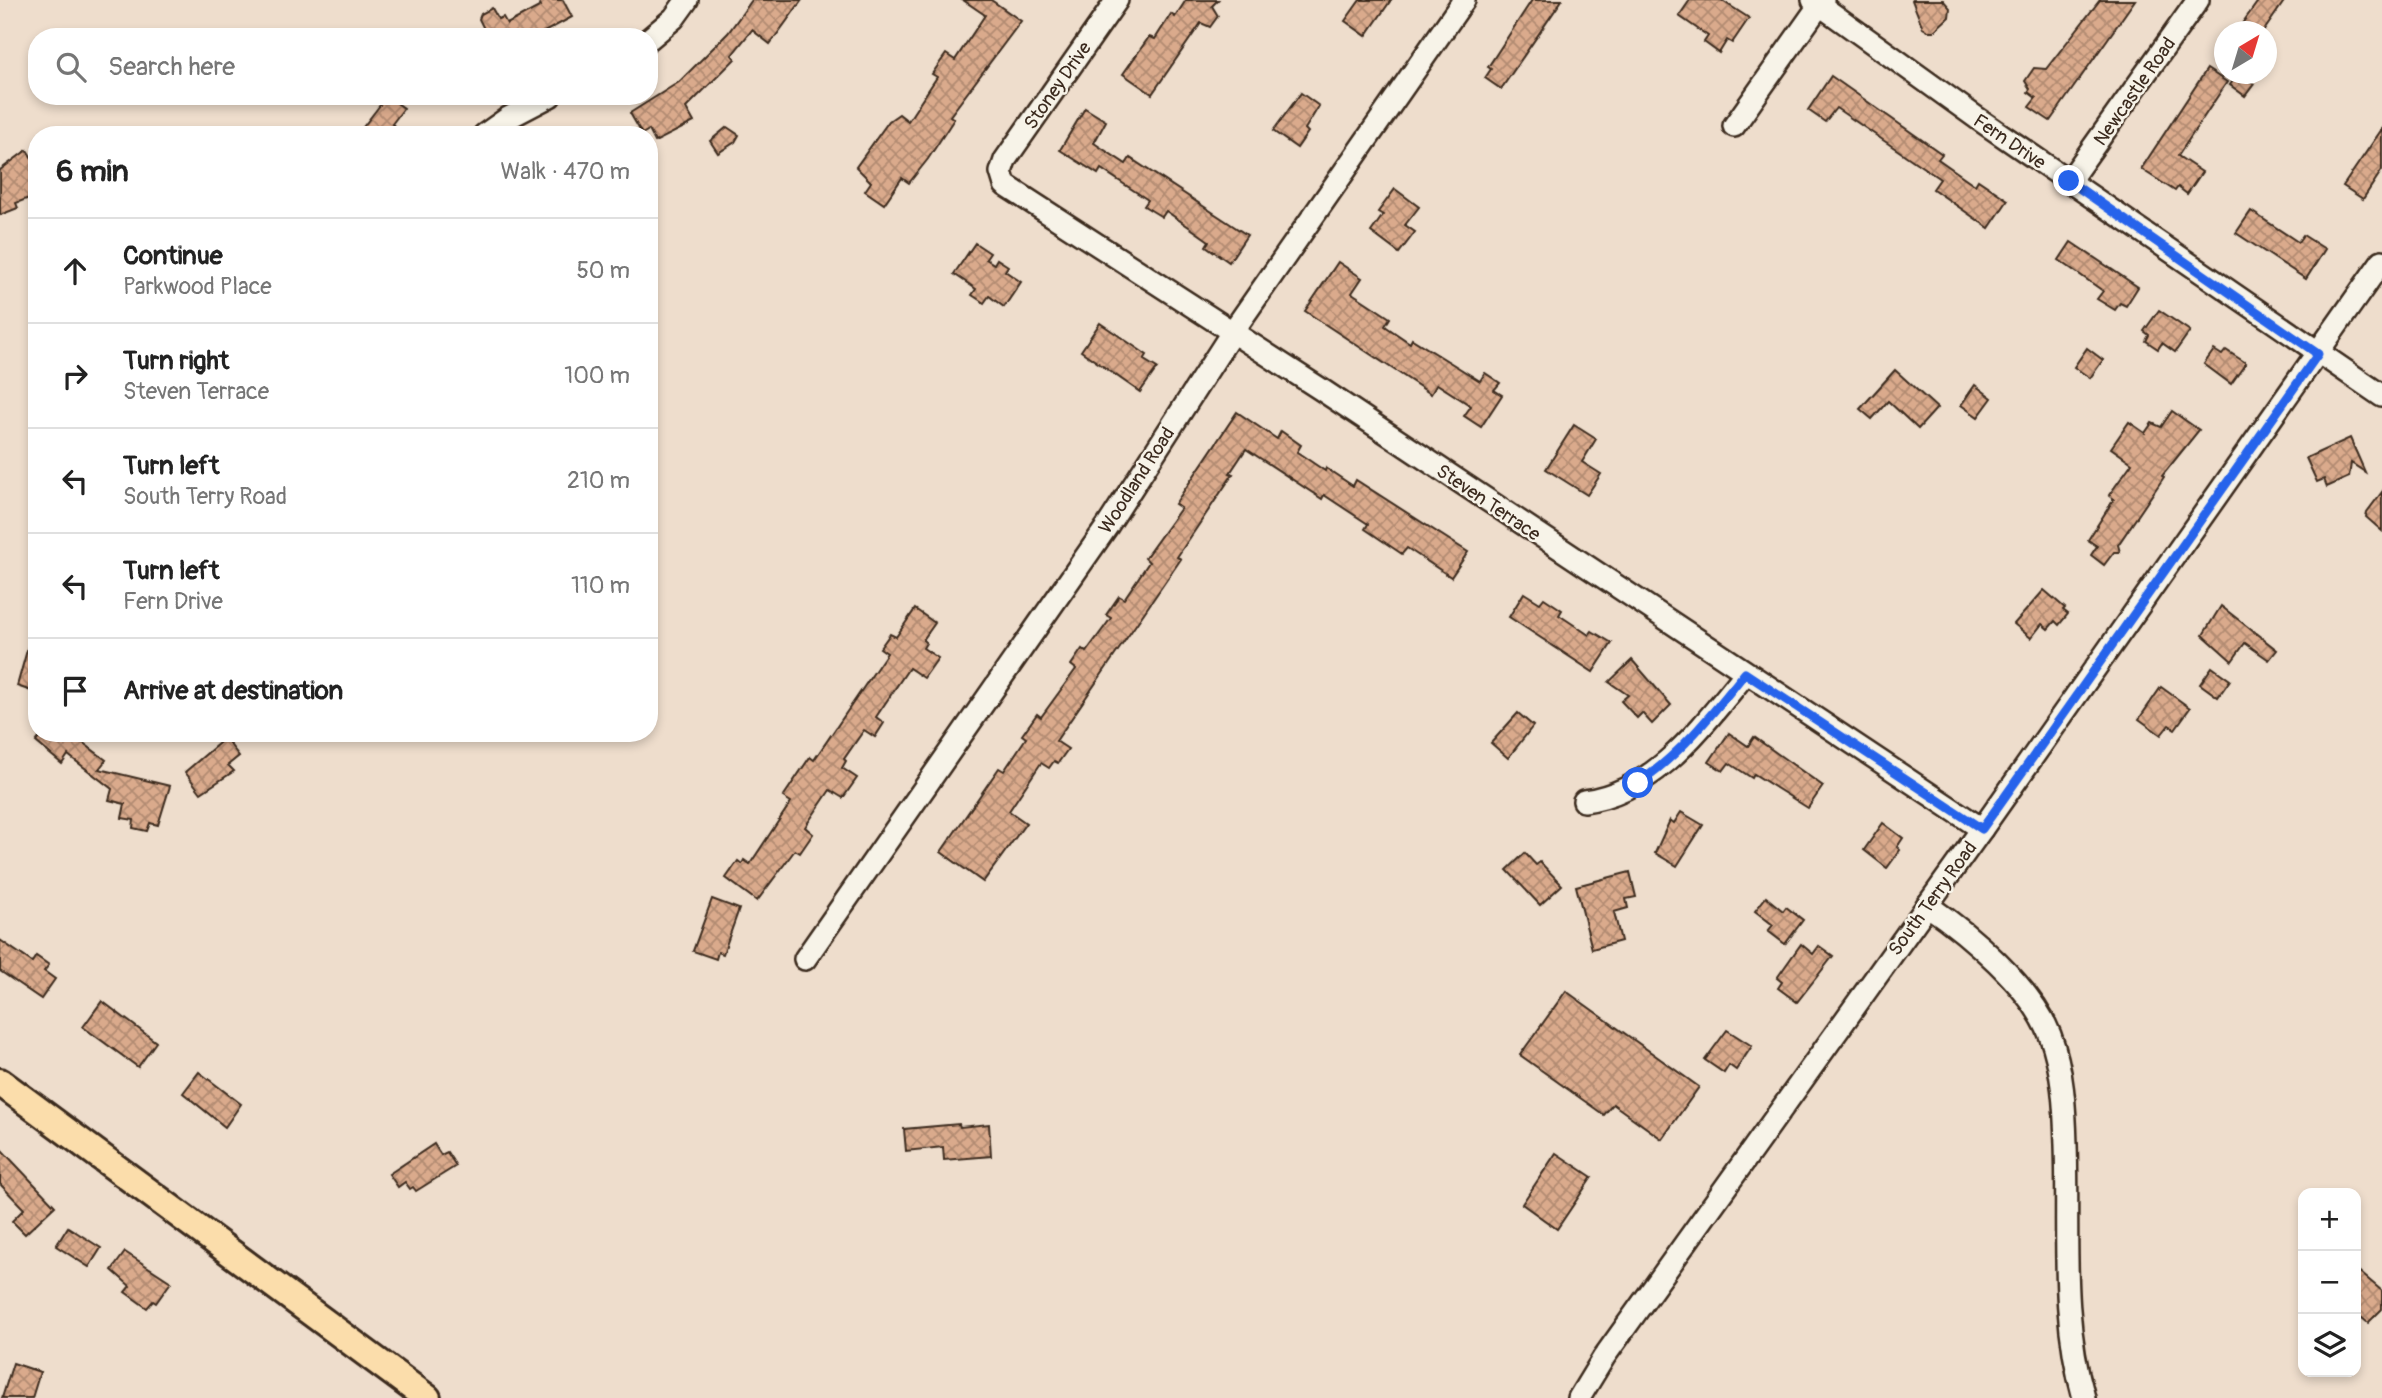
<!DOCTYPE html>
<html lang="en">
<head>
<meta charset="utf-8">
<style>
	body { margin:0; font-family:Pangolin,sans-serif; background:#f6f6f6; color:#222 }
	.controls { position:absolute; right:21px; bottom:21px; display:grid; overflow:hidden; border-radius:14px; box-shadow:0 4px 10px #0003 }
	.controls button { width:63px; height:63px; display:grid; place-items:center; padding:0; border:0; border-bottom:2px solid #e0e0e0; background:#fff; color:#222; font:35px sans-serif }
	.compass { position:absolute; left:2214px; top:21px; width:63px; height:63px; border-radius:50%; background:#fff; box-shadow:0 4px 10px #0003; rotate:38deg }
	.stop { position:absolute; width:21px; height:21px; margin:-16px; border:5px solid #2563eb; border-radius:50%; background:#fff }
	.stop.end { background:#2563eb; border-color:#fff; box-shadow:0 2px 7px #0008 }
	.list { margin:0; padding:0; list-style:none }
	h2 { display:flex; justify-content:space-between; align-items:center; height:91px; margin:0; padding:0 28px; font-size:30px }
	h2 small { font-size:23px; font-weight:400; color:#767676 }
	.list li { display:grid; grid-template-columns:46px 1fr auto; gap:21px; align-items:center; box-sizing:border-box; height:105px; padding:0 28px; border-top:2px solid #e0e0e0 }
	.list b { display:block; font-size:26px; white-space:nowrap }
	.list p { margin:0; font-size:23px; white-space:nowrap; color:#767676 }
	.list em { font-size:23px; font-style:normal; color:#767676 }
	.icon { flex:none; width:38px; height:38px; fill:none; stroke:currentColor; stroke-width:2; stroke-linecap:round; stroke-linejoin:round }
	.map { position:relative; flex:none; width:2382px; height:1398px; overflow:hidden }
	.search { position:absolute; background:#fff; box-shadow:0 4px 10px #0003; left:28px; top:28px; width:630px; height:77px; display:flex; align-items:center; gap:18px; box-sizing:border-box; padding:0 24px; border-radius:28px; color:#767676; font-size:26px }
	.panel { position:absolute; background:#fff; box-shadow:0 4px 10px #0003; left:28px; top:126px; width:630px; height:616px; border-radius:28px }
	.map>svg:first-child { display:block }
	.building { fill:url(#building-cross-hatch); stroke:#3b2a1e; stroke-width:2 }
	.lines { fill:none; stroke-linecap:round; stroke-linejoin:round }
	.minor-casing { stroke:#3b2a1e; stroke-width:26 }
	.major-casing { stroke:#3b2a1e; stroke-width:32 }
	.minor { stroke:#f7f3e8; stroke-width:21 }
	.major { stroke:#fbddab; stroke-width:26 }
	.route { stroke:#2563eb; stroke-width:9 }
	.labels { text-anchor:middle; stroke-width:5; stroke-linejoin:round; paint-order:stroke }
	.street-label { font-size:19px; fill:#3b2a1e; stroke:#f7f3e8 }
</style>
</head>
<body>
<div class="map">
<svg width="2382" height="1398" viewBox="0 0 2382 1398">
	<defs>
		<pattern id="building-cross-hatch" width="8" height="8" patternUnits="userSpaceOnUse" patternTransform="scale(1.75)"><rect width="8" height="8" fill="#daaa8c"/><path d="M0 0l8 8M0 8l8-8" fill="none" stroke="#b28b72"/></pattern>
	</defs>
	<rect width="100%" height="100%" fill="#edc"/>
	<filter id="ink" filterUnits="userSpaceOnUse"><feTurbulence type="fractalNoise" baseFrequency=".0143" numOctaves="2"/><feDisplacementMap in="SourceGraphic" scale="14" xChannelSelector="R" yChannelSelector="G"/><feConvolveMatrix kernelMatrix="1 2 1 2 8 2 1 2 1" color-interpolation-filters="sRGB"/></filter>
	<g filter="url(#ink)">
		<g class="building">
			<polygon points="538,0 563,0 572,17 535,37 483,37 487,35 479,19 481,14 492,8 498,19 503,17 507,24 541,6"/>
			<polygon points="752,0 802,0 770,44 752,30 732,55 735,59 686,108 694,122 655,142 649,130 642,134 630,113 679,82 728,33"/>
			<polygon points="963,0 991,0 1021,21 950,116 954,119 928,159 909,183 902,178 884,204 865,191 871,182 856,167 889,121 899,114 908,121 937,77 932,74 946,54 955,60 985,15"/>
			<polygon points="1186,0 1218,0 1212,6 1218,16 1210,27 1201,23 1152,94 1123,74 1149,37 1155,39 1171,14 1175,17"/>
			<polygon points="1360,0 1391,0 1366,36 1345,21"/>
			<polygon points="1532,0 1562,0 1501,89 1485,78 1491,69 1488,67"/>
			<polygon points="1690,0 1721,0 1749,18 1732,43 1727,40 1719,53 1704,42 1708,36 1679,16"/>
			<polygon points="1912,0 1943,0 1950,8 1949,17 1934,31 1928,31 1923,28"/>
			<polygon points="2100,0 2135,0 2050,121 2029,107 2036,98 2028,92 2030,89 2025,81 2034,68 2046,69"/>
			<polygon points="2259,0 2285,0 2263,32 2236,32"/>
			<polygon points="2207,69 2227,82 2178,156 2202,172 2187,194 2178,187 2175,191 2141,169"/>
			<polygon points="2238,74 2254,84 2245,96 2230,85"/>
			<polygon points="1831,76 1942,154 1938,159 1975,185 1978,180 2008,200 1989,228 1933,189 1940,179 1836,108 1825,122 1808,110"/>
			<polygon points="1301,93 1319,106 1305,129 1308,132 1297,148 1273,131"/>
			<polygon points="387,96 404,108 392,124 406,135 357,135"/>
			<polygon points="1085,108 1106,121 1094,143 1126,164 1130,158 1247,235 1229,262 1206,246 1209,241 1166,211 1162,217 1144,206 1148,200 1101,169 1098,174 1060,150"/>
			<polygon points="727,127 739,135 735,142 718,153 710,141"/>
			<polygon points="2382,129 2382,170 2363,199 2343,186"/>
			<polygon points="27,150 37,166 37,195 16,203 18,208 0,215 0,170"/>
			<polygon points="1395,189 1419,207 1405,225 1415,232 1399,253 1371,232 1383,215 1378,212"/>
			<polygon points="2251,211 2298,242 2303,235 2325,249 2306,279 2236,233"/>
			<polygon points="2071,242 2138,287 2126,306 2120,303 2115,310 2097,299 2103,291 2059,260"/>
			<polygon points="975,243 990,253 986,259 994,264 997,259 1008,266 1005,271 1021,282 1004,307 989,296 984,303 972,295 976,289 954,274"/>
			<polygon points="1338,262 1362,278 1352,293 1390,318 1385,326 1410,343 1412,339 1480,381 1485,373 1500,383 1494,390 1502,395 1481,427 1464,416 1471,406 1437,384 1431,394 1305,311"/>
			<polygon points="2159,310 2190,331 2175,352 2162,343 2158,349 2146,341 2149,335 2144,331"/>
			<polygon points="1100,323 1147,355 1144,360 1157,368 1140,392 1081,351"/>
			<polygon points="2087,348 2103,360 2090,378 2074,367"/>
			<polygon points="2214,350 2222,355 2226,350 2246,363 2231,384 2204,364"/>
			<polygon points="1895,370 1937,408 1918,429 1888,401 1872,419 1860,409"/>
			<polygon points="1975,385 1992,398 1978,417 1961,405"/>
			<polygon points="2172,411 2199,430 2162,476 2164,477 2118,545 2120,552 2114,552 2104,565 2091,555 2097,546 2088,540 2114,499 2109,495 2132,463 2111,448 2129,422 2145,433 2152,423 2161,427"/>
			<polygon points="1237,412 1277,439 1281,431 1301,445 1297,452 1325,471 1326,468 1353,486 1356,480 1468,552 1451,577 1407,548 1402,554 1365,529 1368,524 1324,495 1322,499 1246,449 1230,473 1233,474 1177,557 1181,559 1056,741 1068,749 1058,763 1054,761 1049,768 1041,763 1009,811 1026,823 983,882 941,852 999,768 1004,771 1026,738 1022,735 1037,714 1041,717 1076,669 1071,665 1082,649 1086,652 1111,618 1106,615 1119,596 1124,599 1149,562 1145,558 1181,508 1175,504"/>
			<polygon points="1574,425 1596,439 1582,462 1601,474 1587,495 1546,469"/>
			<polygon points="2350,438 2365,472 2351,463 2349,477 2327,487 2324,479 2317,482 2306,458"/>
			<polygon points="2382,492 2382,531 2366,517 2367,512"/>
			<polygon points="2044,590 2065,608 2063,610 2068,614 2059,625 2055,621 2048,629 2042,624 2031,638 2014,624"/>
			<polygon points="1524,593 1540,603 1544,598 1562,610 1559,615 1589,635 1592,631 1612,643 1593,672 1509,617"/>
			<polygon points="2221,606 2277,650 2269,660 2245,643 2232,661 2203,635"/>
			<polygon points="915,609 935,623 923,640 926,643 923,648 938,658 924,678 909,668 876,717 884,723 875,737 864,730 844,759 846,761 842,768 857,778 843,798 830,790 805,827 813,834 800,853 795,850 757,901 726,878 738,861 742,864 744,860 750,864 791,802 783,797 810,757 814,760 887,653 880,648 890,634 896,637"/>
			<polygon points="34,625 37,626 37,693 17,686"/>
			<polygon points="1632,660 1671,705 1652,724 1642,713 1637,718 1621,701 1628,695 1609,682"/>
			<polygon points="2212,667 2230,680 2218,697 2200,684"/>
			<polygon points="2161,687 2190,708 2175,729 2169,725 2161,735 2139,719"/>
			<polygon points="1518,713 1533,726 1508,758 1491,743"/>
			<polygon points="43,733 70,733 106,760 99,769 170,786 158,825 150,823 147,831 133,828 134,820 122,818 125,804 109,800 112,789 68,755 62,764 36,742"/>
			<polygon points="1729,733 1748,746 1754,737 1823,786 1808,808 1754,774 1752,778 1729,763 1723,771 1709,762"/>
			<polygon points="225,738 239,756 228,765 234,771 201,793 185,772"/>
			<polygon points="1681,812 1703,825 1677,866 1655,853 1670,820 1674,823"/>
			<polygon points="1883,823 1903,838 1897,847 1900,850 1887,868 1864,850"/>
			<polygon points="1525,853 1536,865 1540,862 1562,885 1540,905 1507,870"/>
			<polygon points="1630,872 1636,897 1626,899 1628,908 1614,912 1621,941 1592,949 1576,886"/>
			<polygon points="1766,897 1783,911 1786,907 1803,920 1785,944 1768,931 1773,925 1755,911"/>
			<polygon points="712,899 739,909 723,954 718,952 716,959 693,951"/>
			<polygon points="0,940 32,962 36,956 49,965 44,971 55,979 41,999 0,971"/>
			<polygon points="1801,944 1813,954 1819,946 1833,956 1797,1002 1778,988 1782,982 1777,978"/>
			<polygon points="1566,991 1699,1087 1662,1139 1613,1104 1604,1115 1520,1055"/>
			<polygon points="102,1001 156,1042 138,1067 83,1027"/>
			<polygon points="1727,1030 1752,1046 1736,1070 1729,1065 1724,1073 1705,1060"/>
			<polygon points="199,1072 241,1104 225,1127 183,1093"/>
			<polygon points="959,1124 960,1127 989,1124 991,1156 944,1160 943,1147 906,1151 904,1129"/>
			<polygon points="434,1144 441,1155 447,1152 456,1166 416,1191 413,1187 410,1189 405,1182 398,1187 389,1174"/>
			<polygon points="0,1148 55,1206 25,1234 12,1221 24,1209 0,1184"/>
			<polygon points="1556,1153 1592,1177 1557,1229 1522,1204"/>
			<polygon points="68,1227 101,1248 89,1267 56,1246"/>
			<polygon points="125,1252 171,1282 156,1303 153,1301 147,1308 125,1292 130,1286 112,1270"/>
			<polygon points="2356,1269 2382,1291 2382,1309 2368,1323 2356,1313"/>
			<polygon points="13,1363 40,1372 32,1398 2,1398"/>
		</g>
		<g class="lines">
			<g class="minor-casing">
				<g id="minor">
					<polyline points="1117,0 1005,160 1001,172 1005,185 1322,390 1982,829"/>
					<polyline points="1813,0 1977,118 2382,396"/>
					<polyline points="649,39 674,18 687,0"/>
					<polyline points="1734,126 1823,0"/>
					<polyline points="484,135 508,118 550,96"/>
					<polyline points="2069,181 2198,0"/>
					<path d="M 1584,801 C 1656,792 1702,726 1746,673"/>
					<path d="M 1927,905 C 1969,934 2031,986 2050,1035 C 2063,1070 2065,1108 2066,1145 C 2069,1232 2060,1314 2084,1398"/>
					<polyline points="805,959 1108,525 1231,334 1464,0"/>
					<polyline points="1579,1398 1604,1357 1982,829 2382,261"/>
				</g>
			</g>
			<g class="major-casing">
				<polyline id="major" points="0,1082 427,1398"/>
			</g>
			<use href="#minor" class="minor"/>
			<use href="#major" class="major"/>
		</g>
	</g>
	<g class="lines" filter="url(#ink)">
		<path class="route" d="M 1638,783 C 1681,754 1713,713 1745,673 L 1982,829 L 2318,354 L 2069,181"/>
	</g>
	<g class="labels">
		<g class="street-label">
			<text transform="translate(1057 85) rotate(-55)" y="7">Stoney Drive</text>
			<text transform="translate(2134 91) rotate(-55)" y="7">Newcastle Road</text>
			<text transform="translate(2010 141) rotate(34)" y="7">Fern Drive</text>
			<text transform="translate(1136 480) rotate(-57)" y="7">Woodland Road</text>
			<text transform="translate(1489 502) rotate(34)" y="7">Steven Terrace</text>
			<text transform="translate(1932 898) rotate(-54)" y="7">South Terry Road</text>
		</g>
	</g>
</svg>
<div class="controls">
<button>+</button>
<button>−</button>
<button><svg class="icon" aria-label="layers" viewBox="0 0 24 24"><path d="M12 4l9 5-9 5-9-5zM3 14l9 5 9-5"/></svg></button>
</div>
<svg class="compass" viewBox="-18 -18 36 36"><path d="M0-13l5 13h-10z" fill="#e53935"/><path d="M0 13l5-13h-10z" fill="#767676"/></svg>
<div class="stop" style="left:1638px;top:783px"></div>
<div class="stop end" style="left:2069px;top:181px"></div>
<div class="search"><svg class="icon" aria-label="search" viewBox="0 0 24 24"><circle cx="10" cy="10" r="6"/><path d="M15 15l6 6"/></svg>Search here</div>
<section class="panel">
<h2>6 min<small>Walk · 470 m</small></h2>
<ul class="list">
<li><svg class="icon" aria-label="ahead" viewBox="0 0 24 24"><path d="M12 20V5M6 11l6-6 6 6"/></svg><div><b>Continue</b><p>Parkwood Place</p></div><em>50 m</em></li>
<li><svg class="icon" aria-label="right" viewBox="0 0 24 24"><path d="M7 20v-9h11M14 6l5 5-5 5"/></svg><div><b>Turn right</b><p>Steven Terrace</p></div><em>100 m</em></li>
<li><svg class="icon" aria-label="left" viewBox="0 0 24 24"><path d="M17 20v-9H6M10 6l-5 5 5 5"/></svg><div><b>Turn left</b><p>South Terry Road</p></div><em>210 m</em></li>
<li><svg class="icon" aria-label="left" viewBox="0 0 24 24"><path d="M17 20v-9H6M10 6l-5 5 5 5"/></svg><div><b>Turn left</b><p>Fern Drive</p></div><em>110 m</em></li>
<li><svg class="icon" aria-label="arrive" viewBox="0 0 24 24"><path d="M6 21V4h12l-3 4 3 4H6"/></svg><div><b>Arrive at destination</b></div></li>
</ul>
</section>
</div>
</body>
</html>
